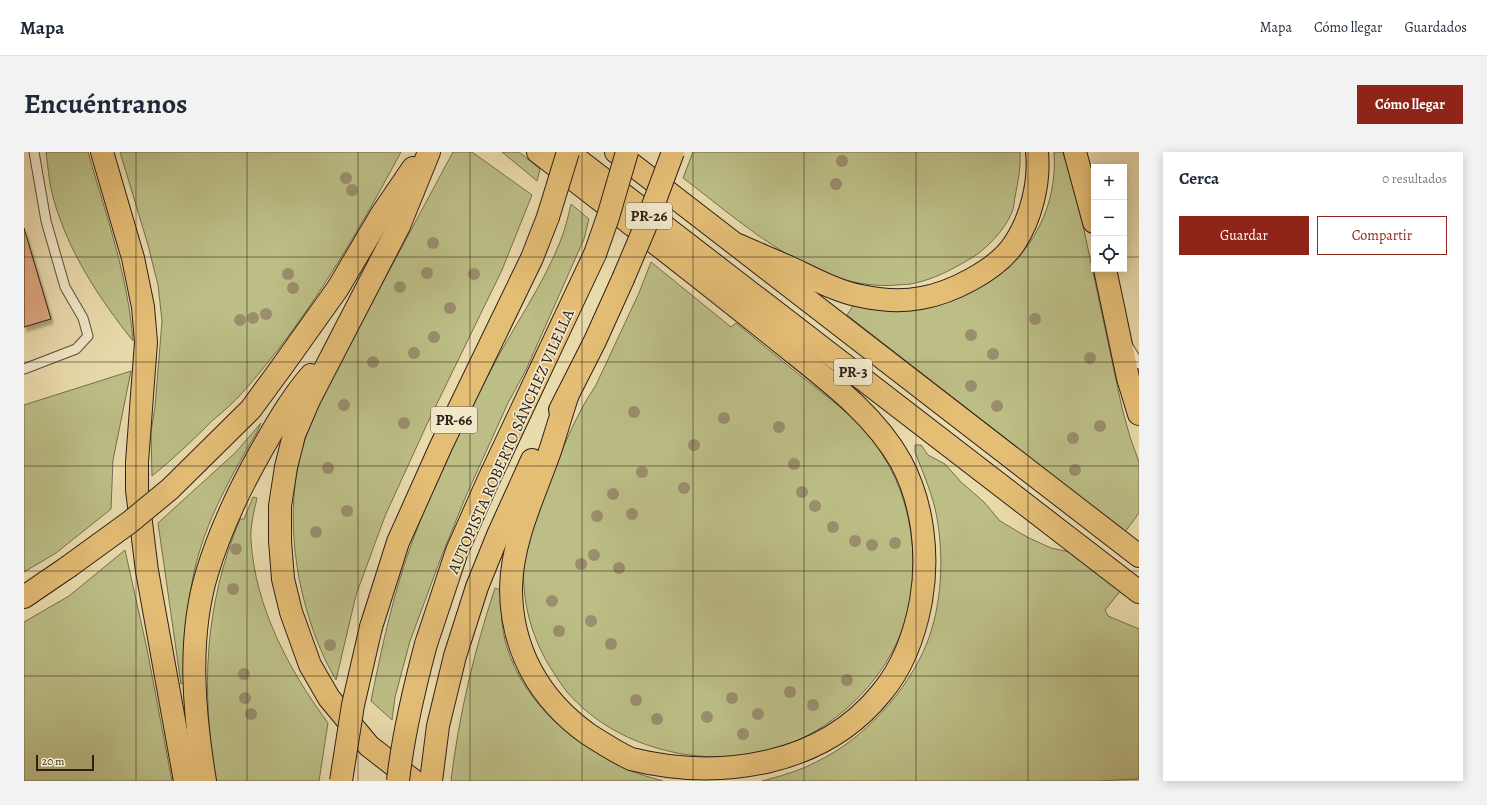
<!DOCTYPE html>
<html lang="es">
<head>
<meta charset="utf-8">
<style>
	body { margin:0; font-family:Alegreya,serif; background:#f2f2f3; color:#1f2937 }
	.controls { position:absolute; right:12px; top:12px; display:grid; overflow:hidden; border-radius:0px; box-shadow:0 2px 10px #0003 }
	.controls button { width:36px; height:36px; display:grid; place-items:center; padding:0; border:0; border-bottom:1px solid #e0e1e3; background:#fff; color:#1f2937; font:20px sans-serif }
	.scale { position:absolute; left:12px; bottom:10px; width:58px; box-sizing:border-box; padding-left:4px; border:2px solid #2e2018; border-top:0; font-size:11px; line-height:14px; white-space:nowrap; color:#2e2018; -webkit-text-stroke:3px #f1e8ca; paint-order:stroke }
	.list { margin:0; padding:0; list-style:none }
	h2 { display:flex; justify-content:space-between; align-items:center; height:52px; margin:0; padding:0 16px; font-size:17px }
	h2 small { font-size:13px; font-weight:400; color:#747a83 }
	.actions { display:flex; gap:8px; padding:12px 16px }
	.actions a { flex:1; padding:9px 0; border:1px solid #8f2418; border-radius:0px; text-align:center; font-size:14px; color:#8f2418 }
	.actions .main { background:#8f2418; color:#fff }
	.icon { flex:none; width:22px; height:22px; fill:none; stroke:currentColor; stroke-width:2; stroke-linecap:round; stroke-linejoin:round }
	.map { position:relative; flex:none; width:1115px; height:629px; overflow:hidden; border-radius:0px }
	header { display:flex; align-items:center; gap:24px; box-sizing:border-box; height:56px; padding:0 20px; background:#fff; border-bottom:1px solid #e0e1e3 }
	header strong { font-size:19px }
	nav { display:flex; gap:22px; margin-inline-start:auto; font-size:14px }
	.intro { display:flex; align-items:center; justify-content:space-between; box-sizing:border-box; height:96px; padding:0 24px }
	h1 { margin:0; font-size:28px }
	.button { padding:10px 18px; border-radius:0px; background:#8f2418; color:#fff; font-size:14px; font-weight:700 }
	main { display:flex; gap:24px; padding:0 24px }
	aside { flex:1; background:#fff; border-radius:0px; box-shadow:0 2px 10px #0003 }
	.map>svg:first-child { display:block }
	.green { fill:#bcbe86; stroke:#756f4f }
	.building { fill:#dfa780; stroke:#2e2018; filter:url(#shadow) }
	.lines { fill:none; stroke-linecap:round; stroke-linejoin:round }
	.service-casing { stroke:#5d4f3d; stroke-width:11 }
	.primary-casing { stroke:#2e2018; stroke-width:24 }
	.motorway-casing { stroke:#2e2018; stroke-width:24 }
	.service { stroke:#f1e8ca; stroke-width:9 }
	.primary { stroke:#e5be76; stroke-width:22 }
	.motorway { stroke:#e5be76; stroke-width:22 }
	.motorway-bridge-casing { stroke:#2e2018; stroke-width:24; stroke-linecap:butt }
	.motorway-bridge { stroke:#e5be76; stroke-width:22 }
	.tree { fill:#9a8e6d }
	.grid { fill:none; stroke:#2e2018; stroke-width:1; stroke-opacity:0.55 }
	.labels { text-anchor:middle; stroke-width:3.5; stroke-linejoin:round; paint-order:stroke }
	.shield { fill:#f1e8ca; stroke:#685c4d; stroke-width:1 }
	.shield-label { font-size:15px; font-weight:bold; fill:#2e2018 }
	.street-label { font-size:16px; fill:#2e2018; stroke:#f1e8ca }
</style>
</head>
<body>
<header>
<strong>Mapa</strong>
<nav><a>Mapa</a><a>Cómo llegar</a><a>Guardados</a></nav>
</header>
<div class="intro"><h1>Encuéntranos</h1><a class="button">Cómo llegar</a></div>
<main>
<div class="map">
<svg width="1115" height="629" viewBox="0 0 1115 629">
	<defs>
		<filter id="shadow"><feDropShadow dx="2.5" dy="4.5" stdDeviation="1" flood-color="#0004"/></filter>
	</defs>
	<rect width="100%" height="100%" fill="#eadbad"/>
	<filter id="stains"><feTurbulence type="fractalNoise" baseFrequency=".005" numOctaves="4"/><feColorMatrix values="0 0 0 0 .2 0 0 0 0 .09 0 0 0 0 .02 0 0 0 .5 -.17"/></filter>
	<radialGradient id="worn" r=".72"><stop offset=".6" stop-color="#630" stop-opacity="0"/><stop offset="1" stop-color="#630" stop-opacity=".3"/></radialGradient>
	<g class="green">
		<path d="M 22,0 L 64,0 C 82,63 104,124 109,189 C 75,146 44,100 29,45 C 25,31 24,15 22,0 Z"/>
		<path d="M 96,0 L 377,0 C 332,84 283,168 219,240 C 210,250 199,260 188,269 C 169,288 149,307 128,324 L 127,280 L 131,255 L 138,169 L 134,133 L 124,93 Z"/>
		<path d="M 429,0 L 448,0 L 508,43 L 478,118 L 403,272 L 361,364 L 332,443 L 312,528 C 278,470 261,386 273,320 C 277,297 285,275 293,253 Z"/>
		<polygon points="478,0 495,0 516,17 513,29"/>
		<path d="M 669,0 L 996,0 C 997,15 994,30 991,45 C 990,50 990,55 988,60 C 981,78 961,99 944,108 C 927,118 910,127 891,131 C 886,133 879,132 873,133 C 792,140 720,72 659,26 Z"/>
		<path d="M 1030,0 L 1039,0 L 1053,45 L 1098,256 L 1106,285 L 1115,310 L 1115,361 L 1101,380 L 823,163 L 832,149 C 856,148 881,147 905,146 C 914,146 927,148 936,145 C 946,142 956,135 965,130 C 1009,102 1034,52 1030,0 Z"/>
		<path d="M 547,52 L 565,67 L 560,87 L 502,218 L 484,251 L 442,344 L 418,403 L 386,489 L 371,545 L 368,568 L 347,549 C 358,494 370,438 390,385 C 411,328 438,272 467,218 C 489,175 518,135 536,90 C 541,78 544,65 547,52 Z"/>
		<path d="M 627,110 L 707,175 L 712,171 C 732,188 753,204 773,221 C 801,243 831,264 852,293 C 884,338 895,393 886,448 C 881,478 868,505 849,529 C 821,564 782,590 738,601 C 726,604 711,604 699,605 C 641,606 581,584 543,540 C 538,534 534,527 530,521 C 508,489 497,449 500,409 C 503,383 514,359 524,334 C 537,300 551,264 572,233 L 615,141 Z"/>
		<polygon points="107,219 89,308 87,357 32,401 0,420 0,253"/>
		<path d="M 237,271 L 233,280 C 204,329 176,379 167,436 C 161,467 163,499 162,530 L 157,532 L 134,371 L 212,300 Z"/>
		<path d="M 891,293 L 897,293 L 904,303 L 921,312 L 937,330 L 960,350 L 976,369 L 1003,385 L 1027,396 L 1055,402 L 1097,438 L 1081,458 L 1084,464 L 1115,477 L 1115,627 L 1073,629 L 738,629 C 757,624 775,619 792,610 C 839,588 883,540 903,491 C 918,452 920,406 913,366 C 909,343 899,321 891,300 Z"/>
		<path d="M 229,345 L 233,346 C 230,360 226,374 227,388 C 231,455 265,518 304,571 L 295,629 L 192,629 C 177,537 180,454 216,367 L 220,367 Z"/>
		<polygon points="101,398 123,497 148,629 0,629 0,470 45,444"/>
		<path d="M 471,436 L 477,438 C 477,457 477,477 483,495 C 500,553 554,595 607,619 C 617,623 629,626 639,629 L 427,629 C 435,562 450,500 471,436 Z"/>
	</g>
	<polygon class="building" points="0,76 27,167 0,175"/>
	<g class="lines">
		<g class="service-casing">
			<g id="service">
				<polyline points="1104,194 1115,212"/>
				<polyline points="0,217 52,197 64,184 59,166 41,135 22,69 10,0"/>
			</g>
		</g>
		<g class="primary-casing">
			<g id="primary">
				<polyline points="544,0 1115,440"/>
				<polyline points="592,0 1115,404"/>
				<polyline points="1051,0 1070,70"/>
				<polyline points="1081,117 1104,226 1115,262"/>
			</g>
		</g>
		<g class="motorway-casing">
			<g id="motorway">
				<polyline points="78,0 109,106 119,155 122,190 113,310 113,338 123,419 161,629"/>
				<path d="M 514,0 C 593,61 672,122 750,185 C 795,222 848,258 877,310 C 899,351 905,403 897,449 C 891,481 879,515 858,540 C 799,614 696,629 607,607 C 592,600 578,591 564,582 C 515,547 487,497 487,436 C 488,388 510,344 526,299 C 532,281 537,263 543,245"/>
				<path d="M 714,93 C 732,101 749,108 767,116 C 788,126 814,140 837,144 C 856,148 878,150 897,146 C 927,141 973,118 990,92 C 1007,67 1016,31 1013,0"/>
				<polyline points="257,216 314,136 357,63 389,16"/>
				<polyline points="536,258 571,189 599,127"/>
				<polyline points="0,445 44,415"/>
				<polyline points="347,475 374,390 417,294 508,106 524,65"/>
				<polyline points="402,492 433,399 464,329 571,102"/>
				<path d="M 181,629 C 170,562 163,487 183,421 C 196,378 215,338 237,299 C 252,273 267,246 287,223"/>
				<polyline points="390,629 345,594 305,546 286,513 267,460 259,427 256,389 256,354 262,315 270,283 285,248 375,74 405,0"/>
				<polyline points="407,629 414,574 431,504 453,435 474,383 508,308"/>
			</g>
		</g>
		<use href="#service" class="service"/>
		<use href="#primary" class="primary"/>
		<use href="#motorway" class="motorway"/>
		<g class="motorway-bridge-casing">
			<g id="motorway-bridge">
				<polyline points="524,65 544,0"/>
				<polyline points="571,102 584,65 603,0"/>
				<polyline points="599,127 621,75 649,0"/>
				<polyline points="44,415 106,370 146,337 227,257 257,216"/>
				<polyline points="317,629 329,553 347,475"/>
				<path d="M 374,629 C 379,583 390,537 402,492"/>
			</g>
		</g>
		<use href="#motorway-bridge" class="motorway-bridge"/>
	</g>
	<g class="tree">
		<circle cx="818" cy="9" r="6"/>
		<circle cx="322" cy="26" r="6"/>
		<circle cx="812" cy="32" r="6"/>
		<circle cx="328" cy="38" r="6"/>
		<circle cx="409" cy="91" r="6"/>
		<circle cx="403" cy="121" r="6"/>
		<circle cx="264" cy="122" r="6"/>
		<circle cx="450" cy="122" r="6"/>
		<circle cx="376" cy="135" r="6"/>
		<circle cx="269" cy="136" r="6"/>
		<circle cx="426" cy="156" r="6"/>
		<circle cx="242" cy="162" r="6"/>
		<circle cx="229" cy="166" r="6"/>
		<circle cx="1011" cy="167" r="6"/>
		<circle cx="216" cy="168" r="6"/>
		<circle cx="947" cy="183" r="6"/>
		<circle cx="410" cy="185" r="6"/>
		<circle cx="390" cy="201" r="6"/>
		<circle cx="969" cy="202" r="6"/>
		<circle cx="1066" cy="206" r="6"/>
		<circle cx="349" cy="210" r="6"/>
		<circle cx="947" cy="234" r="6"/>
		<circle cx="320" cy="253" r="6"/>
		<circle cx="973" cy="254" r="6"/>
		<circle cx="610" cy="260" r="6"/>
		<circle cx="700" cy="266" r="6"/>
		<circle cx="380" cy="271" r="6"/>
		<circle cx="1076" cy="274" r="6"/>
		<circle cx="755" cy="275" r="6"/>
		<circle cx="1049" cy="286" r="6"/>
		<circle cx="670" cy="293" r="6"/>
		<circle cx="770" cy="312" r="6"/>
		<circle cx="304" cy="316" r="6"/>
		<circle cx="1051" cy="318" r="6"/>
		<circle cx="618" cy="320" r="6"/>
		<circle cx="660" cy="336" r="6"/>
		<circle cx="778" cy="340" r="6"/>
		<circle cx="589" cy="342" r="6"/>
		<circle cx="791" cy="354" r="6"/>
		<circle cx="323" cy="359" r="6"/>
		<circle cx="608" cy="362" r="6"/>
		<circle cx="573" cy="364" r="6"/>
		<circle cx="809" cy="375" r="6"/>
		<circle cx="292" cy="380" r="6"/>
		<circle cx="831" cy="389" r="6"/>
		<circle cx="871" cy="391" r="6"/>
		<circle cx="848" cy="393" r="6"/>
		<circle cx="212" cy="397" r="6"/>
		<circle cx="570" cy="403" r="6"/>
		<circle cx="557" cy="412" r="6"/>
		<circle cx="595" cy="416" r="6"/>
		<circle cx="209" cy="437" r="6"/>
		<circle cx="528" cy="449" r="6"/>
		<circle cx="567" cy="469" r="6"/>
		<circle cx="535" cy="479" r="6"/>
		<circle cx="587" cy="492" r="6"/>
		<circle cx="306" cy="493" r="6"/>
		<circle cx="220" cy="522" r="6"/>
		<circle cx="823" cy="528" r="6"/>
		<circle cx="766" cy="540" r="6"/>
		<circle cx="221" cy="546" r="6"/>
		<circle cx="708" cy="546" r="6"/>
		<circle cx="612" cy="548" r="6"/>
		<circle cx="789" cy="553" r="6"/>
		<circle cx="227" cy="562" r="6"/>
		<circle cx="734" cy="562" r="6"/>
		<circle cx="683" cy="565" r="6"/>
		<circle cx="633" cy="567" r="6"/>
		<circle cx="719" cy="582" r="6"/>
	</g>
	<path class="grid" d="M 112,0 L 112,629M 223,0 L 223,629M 334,0 L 334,629M 446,0 L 446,629M 558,0 L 558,629M 669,0 L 669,629M 780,0 L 780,629M 892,0 L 892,629M 1004,0 L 1004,629M 0,105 L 1070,105M 1100,105 L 1115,105M 0,210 L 1115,210M 0,314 L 1115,314M 0,419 L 1115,419M 0,524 L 1115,524"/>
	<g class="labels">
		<g class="shield">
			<rect x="602" y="51" width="46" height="26" rx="3"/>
			<rect x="810" y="207" width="38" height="26" rx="3"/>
			<rect x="407" y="255" width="46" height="26" rx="3"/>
		</g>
		<g class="shield-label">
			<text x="625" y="69">PR-26</text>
			<text x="829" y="225">PR-3</text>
			<text x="430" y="273">PR-66</text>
		</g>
		<g class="street-label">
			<text transform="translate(486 289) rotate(-66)" y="6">AUTOPISTA ROBERTO SÁNCHEZ VILELLA</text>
		</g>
	</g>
	<rect width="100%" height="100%" filter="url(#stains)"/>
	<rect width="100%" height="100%" fill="url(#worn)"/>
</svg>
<div class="controls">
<button>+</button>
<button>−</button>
<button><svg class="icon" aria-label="locate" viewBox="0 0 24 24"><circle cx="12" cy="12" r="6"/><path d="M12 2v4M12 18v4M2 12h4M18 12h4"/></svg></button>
</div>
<div class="scale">20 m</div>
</div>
<aside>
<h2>Cerca<small>0 resultados</small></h2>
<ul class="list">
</ul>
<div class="actions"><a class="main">Guardar</a><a>Compartir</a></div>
</aside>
</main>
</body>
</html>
